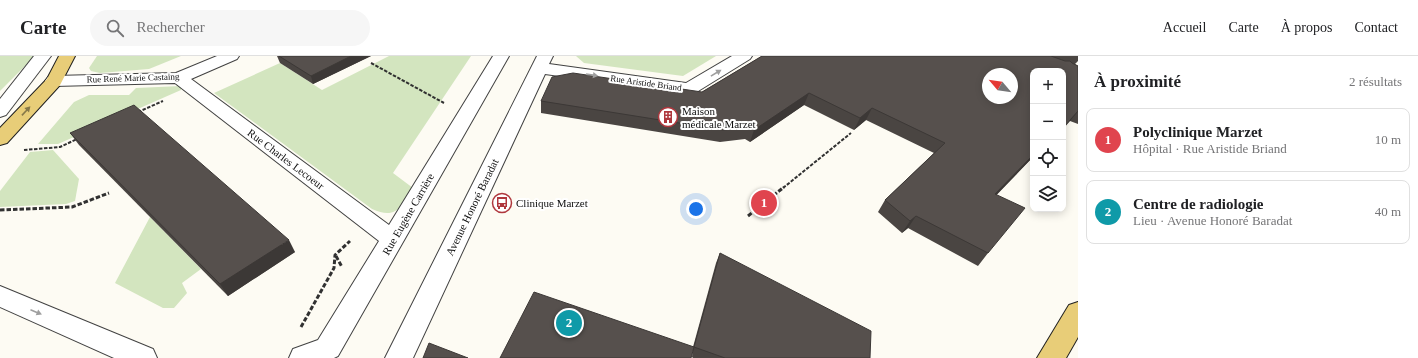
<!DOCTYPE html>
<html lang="fr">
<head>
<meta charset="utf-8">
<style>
	body { margin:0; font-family:Georgia,serif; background:#f6f6f6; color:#202124 }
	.controls { position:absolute; right:12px; top:12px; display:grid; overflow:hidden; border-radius:8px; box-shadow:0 2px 10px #0003 }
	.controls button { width:36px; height:36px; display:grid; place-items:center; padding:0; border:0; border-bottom:1px solid #e0e0e0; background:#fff; color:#202124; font:20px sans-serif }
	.compass { position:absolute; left:982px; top:12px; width:36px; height:36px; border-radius:50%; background:#fff; box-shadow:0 2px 10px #0003; rotate:299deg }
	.you { position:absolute; left:696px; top:153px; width:14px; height:14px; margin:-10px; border:3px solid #fff; border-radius:50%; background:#1a73e8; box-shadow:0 0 0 6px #1a73e833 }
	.badge { display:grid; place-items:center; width:26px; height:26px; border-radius:50%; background:#111827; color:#fff; font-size:13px; font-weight:700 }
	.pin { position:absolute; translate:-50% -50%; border:2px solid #fff; box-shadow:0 1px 4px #0006 }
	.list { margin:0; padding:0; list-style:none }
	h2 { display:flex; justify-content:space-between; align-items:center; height:52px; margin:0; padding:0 16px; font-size:17px }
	h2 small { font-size:13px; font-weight:400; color:#757577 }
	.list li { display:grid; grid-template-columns:26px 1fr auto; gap:12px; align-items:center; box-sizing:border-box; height:64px; margin:0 8px 8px; padding:0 8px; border:1px solid #e0e0e0; border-radius:8px }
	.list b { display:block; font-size:15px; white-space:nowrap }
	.list p { margin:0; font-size:13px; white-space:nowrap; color:#757577 }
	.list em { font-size:13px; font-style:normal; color:#757577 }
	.icon { flex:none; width:22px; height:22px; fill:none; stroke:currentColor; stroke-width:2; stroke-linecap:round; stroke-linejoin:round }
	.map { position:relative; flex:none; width:1078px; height:302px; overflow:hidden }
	header { display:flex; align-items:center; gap:24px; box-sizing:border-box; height:56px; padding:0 20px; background:#fff; border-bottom:1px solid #e0e0e0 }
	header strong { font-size:19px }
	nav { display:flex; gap:22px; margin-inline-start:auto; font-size:14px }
	.search { width:280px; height:36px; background:#f6f6f6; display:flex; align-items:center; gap:10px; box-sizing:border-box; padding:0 14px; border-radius:22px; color:#757577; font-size:15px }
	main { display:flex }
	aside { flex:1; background:#fff }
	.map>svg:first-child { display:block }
	.green { fill:#d3e5bf }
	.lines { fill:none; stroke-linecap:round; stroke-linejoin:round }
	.minor-casing { stroke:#424242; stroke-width:2 }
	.major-casing { stroke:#202020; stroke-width:2 }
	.path-far1 { stroke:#313131; stroke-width:2; stroke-dasharray:3.5 1.5; stroke-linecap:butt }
	.path { stroke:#313131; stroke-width:3; stroke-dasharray:4.5 2; stroke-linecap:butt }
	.minor { fill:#fff; fill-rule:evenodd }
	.major { fill:#e8cd78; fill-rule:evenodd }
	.wall { fill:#4a4542 }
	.shaded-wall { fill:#3c3836 }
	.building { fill:#56504d; stroke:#3c3836; fill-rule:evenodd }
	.oneway { fill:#9f9f9f }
	.oneway2 { fill:#867849 }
	.labels { text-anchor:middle; stroke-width:4; stroke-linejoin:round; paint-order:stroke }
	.far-street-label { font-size:9px; fill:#0f0f0f; stroke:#fff }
	.poi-label { font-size:11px; fill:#0f0f0f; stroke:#fff; text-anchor:start }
	.street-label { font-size:11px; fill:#0f0f0f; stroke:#fff }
</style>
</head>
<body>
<header>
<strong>Carte</strong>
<div class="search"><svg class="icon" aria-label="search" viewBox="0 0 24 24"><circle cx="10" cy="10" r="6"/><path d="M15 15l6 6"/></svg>Rechercher</div>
<nav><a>Accueil</a><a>Carte</a><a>À propos</a><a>Contact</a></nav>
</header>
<main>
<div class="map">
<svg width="1078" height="302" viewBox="0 0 1078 302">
	<rect width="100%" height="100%" fill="#fdfbf3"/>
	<g class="green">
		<polygon points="0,0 35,0 0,35"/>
		<polygon points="97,0 181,0 149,13 100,17 91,15 89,12"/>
		<path d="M 389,0 L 471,0 L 393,117 L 413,132 C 402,151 396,164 372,153 L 214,37 L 280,7 L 322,34 Z"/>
		<polygon points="576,0 716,0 683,20 584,7"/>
		<polygon points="181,30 181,34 58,88 38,88 74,46 89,39 129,39 136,32"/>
		<polygon points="53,94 79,123 75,145 66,148 0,151 0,135 30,96"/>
		<polygon points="150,161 201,213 182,227 187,237 174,252 163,252 115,227"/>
	</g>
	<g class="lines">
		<g class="minor-casing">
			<g id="minor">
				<polygon points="34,0 51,0 6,59 0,61 0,43"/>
				<polygon points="217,0 239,0 237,3 191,23 389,169 493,0 509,0 338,300 334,302 289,302 293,293 318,284 379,185 175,27 54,30 48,29 45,25 48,21 54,20 176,17"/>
				<polygon points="537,0 553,0 549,8 686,27 732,0 752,0 750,3 695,37 689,38 545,18 413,302 385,302"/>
				<polygon points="0,230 153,293 157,302 114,302 0,251"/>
			</g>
		</g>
		<g class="major-casing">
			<g id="major">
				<polygon points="59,0 75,0 60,29 7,87 0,89 0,72 47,23"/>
				<polygon points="1078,246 1078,281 1066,302 1037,302 1069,249"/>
			</g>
		</g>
		<g class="path-far1">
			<polyline points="371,7 444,47"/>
			<polyline points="138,56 163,45"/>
			<polyline points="24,94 60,91 77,83"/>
			<polyline points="783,132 851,77"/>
		</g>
		<g class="path">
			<polyline points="0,154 72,151 109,137"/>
			<polyline points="748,160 784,131"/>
			<polyline points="336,200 342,211"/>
			<polyline points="301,271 334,212 335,199 350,185"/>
		</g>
		<use href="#minor" class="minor"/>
		<use href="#major" class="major"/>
	</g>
	<g class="wall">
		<polygon points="277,0 371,0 313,28 280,7"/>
		<polygon points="762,0 1078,0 1078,5 1075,8 1078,10 1078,68 1070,65 1033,15 1033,101 997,138 988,197 978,210 908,172 902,177 878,156 885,144 934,97 866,64 854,74 804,49 750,86 745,83 720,86 541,57 541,45 702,36"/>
		<polygon points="70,77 295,196 228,240 79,89"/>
		<polygon points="720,197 870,302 693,302 692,301 693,291 716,207"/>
	</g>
	<g class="shaded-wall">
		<polygon points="351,0 371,0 313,28 311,20"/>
		<polygon points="809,37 804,49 750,86 754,74"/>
		<polygon points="872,52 866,64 854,74 860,62"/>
		<polygon points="1078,55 1070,65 1063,73 1063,72"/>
		<polygon points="1033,99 1033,101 986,150 995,138"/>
		<polygon points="916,160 908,172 902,177 910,165"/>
		<polygon points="289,184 295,196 228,240 220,228"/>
	</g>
	<g class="building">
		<polygon points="279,0 351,0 311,20"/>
		<path d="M 762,0 L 1051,0 L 1065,5 L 1070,5 L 1072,7 L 1078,10 L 1078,55 L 1063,72 L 1063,15 L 1033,15 L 1033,99 L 995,138 L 1025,152 L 988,197 L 916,160 L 910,165 L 885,144 L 945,87 L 872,52 L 860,62 L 809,37 L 754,74 L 748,71 L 723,74 L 541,45 L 552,21 L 573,17 L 702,36 ZM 988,18 L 1012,18 L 1012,42 L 988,42 Z"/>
		<polygon points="134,49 289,184 220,228 70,77"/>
		<polygon points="720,197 871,275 870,302 725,302 694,291 691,302 500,302 534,236 694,291"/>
		<polygon points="429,287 468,302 423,302"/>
	</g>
	<defs><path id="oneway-solid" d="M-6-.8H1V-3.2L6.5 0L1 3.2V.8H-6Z"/></defs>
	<g class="oneway">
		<use href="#oneway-solid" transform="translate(716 17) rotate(-31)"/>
		<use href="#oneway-solid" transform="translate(592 19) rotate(8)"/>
		<use href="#oneway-solid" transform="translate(36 256) rotate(23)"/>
	</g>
	<use class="oneway2" href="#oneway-solid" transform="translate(26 55) rotate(-47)"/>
	<defs>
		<g id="building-ring" transform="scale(1)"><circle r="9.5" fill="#fff" stroke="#af373d" stroke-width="1.5"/><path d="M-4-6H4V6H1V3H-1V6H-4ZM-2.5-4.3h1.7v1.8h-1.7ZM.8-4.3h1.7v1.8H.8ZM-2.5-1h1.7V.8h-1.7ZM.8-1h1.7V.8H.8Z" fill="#af373d"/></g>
		<g id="bus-ring" transform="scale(1)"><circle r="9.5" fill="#fff" stroke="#af373d" stroke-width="1.5"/><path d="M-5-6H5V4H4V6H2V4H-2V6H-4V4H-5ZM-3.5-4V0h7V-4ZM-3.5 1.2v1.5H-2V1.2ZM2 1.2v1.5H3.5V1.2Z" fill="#af373d"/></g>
	</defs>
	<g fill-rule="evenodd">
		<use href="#building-ring" x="668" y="61"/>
		<use href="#bus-ring" x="502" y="147"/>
	</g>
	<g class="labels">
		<g class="far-street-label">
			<text transform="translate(133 22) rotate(-2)" y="3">Rue René Marie Castaing</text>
			<text transform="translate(646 27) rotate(8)" y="3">Rue Aristide Briand</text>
		</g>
		<g class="poi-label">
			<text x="682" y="59">Maison<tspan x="682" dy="13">médicale Marzet</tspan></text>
			<text x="516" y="151">Clinique Marzet</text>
		</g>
		<g class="street-label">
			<text transform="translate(286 103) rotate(37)" y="4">Rue Charles Lecoeur</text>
			<text transform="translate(472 151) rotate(-64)" y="4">Avenue Honoré Baradat</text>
			<text transform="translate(408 158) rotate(-60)" y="4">Rue Eugène Carrière</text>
		</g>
	</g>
</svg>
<div class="controls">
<button>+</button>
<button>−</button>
<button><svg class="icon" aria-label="locate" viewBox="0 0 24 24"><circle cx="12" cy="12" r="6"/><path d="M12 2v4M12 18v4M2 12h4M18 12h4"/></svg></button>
<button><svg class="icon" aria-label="layers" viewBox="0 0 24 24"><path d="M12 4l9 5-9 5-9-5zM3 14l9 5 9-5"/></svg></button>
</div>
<svg class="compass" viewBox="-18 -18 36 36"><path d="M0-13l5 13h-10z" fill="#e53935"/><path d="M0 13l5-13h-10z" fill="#757577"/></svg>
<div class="you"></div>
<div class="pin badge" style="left:764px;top:147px;background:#e0444e">1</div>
<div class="pin badge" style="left:569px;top:267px;background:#0f9aa8">2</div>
</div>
<aside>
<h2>À proximité<small>2 résultats</small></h2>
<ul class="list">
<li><span class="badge" style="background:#e0444e">1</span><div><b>Polyclinique Marzet</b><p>Hôpital · Rue Aristide Briand</p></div><em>10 m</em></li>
<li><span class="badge" style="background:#0f9aa8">2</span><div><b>Centre de radiologie</b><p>Lieu · Avenue Honoré Baradat</p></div><em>40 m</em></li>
</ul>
</aside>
</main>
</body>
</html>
